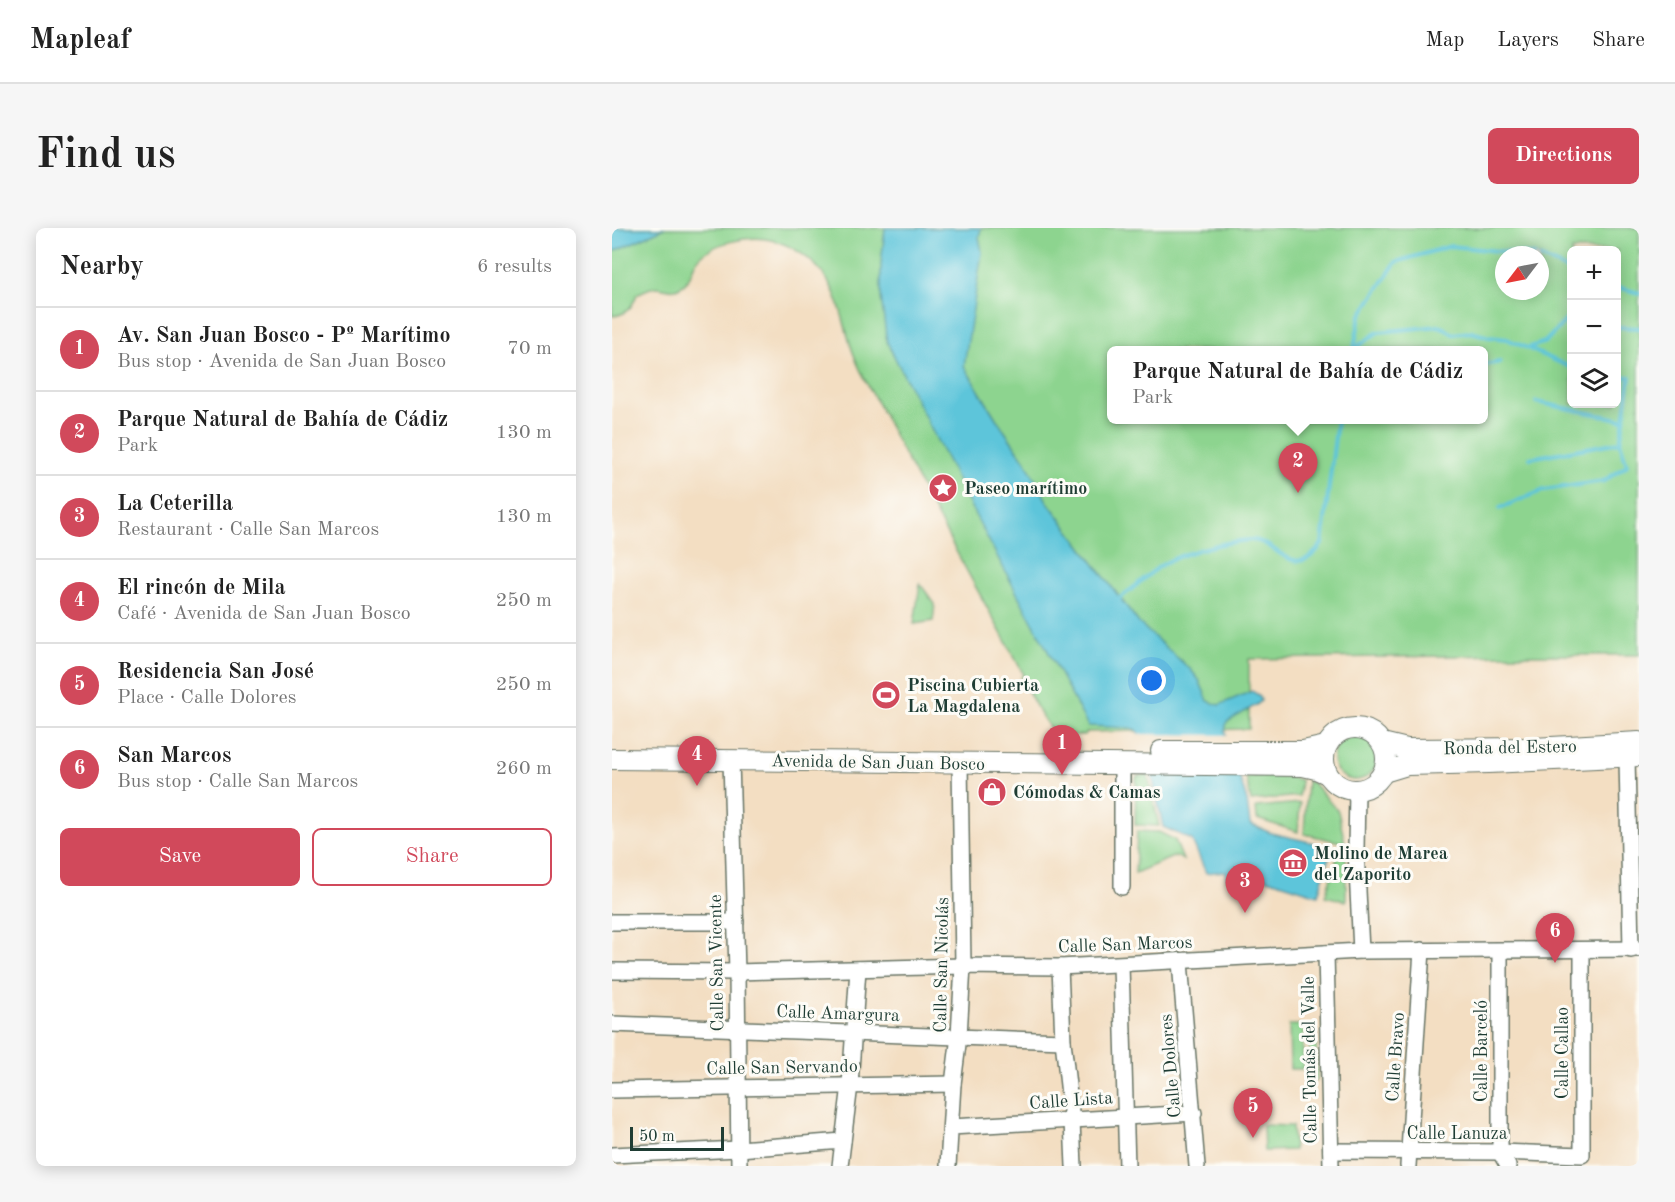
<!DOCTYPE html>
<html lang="en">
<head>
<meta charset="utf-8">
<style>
	body { margin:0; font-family:"Old Standard TT",serif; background:#f6f6f6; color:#222 }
	.controls { position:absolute; right:18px; top:18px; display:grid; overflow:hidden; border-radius:9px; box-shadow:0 3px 15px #0003 }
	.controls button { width:54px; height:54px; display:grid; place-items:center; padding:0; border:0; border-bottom:2px solid #e0e0e0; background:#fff; color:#222; font:30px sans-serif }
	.compass { position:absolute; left:883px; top:18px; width:54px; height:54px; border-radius:50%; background:#fff; box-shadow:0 3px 15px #0003; rotate:238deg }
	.scale { position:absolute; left:18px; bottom:15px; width:94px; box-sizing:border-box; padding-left:6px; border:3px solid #1f3d34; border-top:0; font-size:16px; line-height:21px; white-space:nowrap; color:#1f3d34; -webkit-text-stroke:4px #fdfcf7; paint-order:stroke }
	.you { position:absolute; left:540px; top:453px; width:21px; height:21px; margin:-15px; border:4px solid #fff; border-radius:50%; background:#1a73e8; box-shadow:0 0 0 9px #1a73e833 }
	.badge { display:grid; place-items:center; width:39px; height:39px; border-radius:50%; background:#d1495b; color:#fff; font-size:20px; font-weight:700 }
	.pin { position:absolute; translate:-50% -50px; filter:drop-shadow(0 2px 3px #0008) }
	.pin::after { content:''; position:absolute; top:32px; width:21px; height:18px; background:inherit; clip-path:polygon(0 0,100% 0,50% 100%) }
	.popup { position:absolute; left:495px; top:118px; width:381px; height:78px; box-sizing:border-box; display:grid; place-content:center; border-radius:9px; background:#fff; filter:drop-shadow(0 2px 4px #0005); font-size:20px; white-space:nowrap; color:#767676 }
	.popup b { font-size:22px; color:#222 }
	.popup::after { content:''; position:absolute; left:50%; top:100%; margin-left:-12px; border:12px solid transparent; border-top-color:#fff }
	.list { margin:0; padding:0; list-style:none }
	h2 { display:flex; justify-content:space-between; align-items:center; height:78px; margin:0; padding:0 24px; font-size:26px }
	h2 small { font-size:20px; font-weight:400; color:#767676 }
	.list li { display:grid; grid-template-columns:39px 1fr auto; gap:18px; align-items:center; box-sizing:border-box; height:84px; padding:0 24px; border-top:2px solid #e0e0e0 }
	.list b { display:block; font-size:22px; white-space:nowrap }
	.list p { margin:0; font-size:20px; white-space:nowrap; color:#767676 }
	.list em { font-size:20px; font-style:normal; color:#767676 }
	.actions { display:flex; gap:12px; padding:18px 24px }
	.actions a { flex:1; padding:14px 0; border:2px solid #d1495b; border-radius:9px; text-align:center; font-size:21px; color:#d1495b }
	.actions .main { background:#d1495b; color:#fff }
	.icon { flex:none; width:33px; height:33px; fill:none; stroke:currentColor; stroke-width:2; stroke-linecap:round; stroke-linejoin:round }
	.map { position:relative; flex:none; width:1027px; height:938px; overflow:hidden; border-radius:9px }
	header { display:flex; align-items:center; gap:36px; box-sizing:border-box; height:84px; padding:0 30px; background:#fff; border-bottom:2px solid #e0e0e0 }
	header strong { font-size:28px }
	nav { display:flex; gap:33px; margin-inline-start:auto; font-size:21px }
	.intro { display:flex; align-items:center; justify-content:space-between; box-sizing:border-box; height:144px; padding:0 36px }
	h1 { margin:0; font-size:42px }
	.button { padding:15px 27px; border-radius:9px; background:#d1495b; color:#fff; font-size:21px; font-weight:700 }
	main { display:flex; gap:36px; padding:0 36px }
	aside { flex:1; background:#fff; border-radius:9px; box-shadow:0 3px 15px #0003 }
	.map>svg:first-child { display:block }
	.green { fill:#8dd48f; stroke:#568862; stroke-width:1.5; fill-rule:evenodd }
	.water { fill:#5dc5da; stroke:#3e8187; stroke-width:1.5 }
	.pier { fill:#f3dec2 }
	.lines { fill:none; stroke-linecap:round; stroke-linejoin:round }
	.stream { stroke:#5dc5da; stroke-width:4 }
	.minor-casing { stroke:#697566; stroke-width:18 }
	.tertiary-casing { stroke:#697566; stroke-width:22 }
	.minor { stroke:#fff; stroke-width:15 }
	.tertiary { stroke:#fff; stroke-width:20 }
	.labels { text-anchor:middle; stroke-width:6; stroke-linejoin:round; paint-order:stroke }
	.poi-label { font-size:18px; font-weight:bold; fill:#1f3d34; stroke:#fdfcf7; text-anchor:start }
	.street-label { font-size:18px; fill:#1f3d34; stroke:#fdfcf7 }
</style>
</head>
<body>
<header>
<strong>Mapleaf</strong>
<nav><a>Map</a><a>Layers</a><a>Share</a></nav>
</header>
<div class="intro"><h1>Find us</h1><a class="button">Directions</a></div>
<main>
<aside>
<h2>Nearby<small>6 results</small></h2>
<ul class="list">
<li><span class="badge">1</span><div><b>Av. San Juan Bosco - Pº Marítimo</b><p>Bus stop · Avenida de San Juan Bosco</p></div><em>70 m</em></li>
<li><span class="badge">2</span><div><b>Parque Natural de Bahía de Cádiz</b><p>Park</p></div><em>130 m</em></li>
<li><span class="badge">3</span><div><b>La Ceterilla</b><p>Restaurant · Calle San Marcos</p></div><em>130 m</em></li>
<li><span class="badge">4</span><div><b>El rincón de Mila</b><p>Café · Avenida de San Juan Bosco</p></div><em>250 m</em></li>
<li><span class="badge">5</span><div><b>Residencia San José</b><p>Place · Calle Dolores</p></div><em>250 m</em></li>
<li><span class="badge">6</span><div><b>San Marcos</b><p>Bus stop · Calle San Marcos</p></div><em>260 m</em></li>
</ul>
<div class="actions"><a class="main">Save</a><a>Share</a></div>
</aside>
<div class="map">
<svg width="1027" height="938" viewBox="0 0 1027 938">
	<rect width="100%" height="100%" fill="#fdfcf7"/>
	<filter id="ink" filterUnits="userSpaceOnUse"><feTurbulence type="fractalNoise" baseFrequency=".0167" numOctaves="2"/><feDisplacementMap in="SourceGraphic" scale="12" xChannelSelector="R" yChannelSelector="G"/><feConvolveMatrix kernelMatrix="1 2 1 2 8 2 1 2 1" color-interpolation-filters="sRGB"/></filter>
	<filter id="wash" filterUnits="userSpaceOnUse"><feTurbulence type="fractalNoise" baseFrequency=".008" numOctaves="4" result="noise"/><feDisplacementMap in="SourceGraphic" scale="24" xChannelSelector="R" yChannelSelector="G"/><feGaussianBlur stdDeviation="1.35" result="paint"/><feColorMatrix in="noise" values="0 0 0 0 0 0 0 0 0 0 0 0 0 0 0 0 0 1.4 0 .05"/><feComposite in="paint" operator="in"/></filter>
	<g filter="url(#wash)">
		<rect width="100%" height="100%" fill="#f3dec2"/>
		<g class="green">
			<path d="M 0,0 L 1027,0 L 1027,427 L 900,427 L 637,431 L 637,501 L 475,504 L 473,507 C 464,507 449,509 441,503 C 432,496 415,461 409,449 L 412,447 C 363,357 312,267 266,176 C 257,160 248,143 242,127 C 232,102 230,73 214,50 C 202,32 181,17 159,12 C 139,7 97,14 84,34 C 78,43 79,54 68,59 C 59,64 55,60 46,59 C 40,58 31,63 25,66 C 21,78 15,87 0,88 ZM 960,22 L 1005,22 L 1005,176 L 960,176 ZM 892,27 L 928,27 L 928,63 L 892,63 ZM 500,122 L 872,122 L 872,192 L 500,192 Z"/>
			<polygon points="308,356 323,376 321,393 302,396"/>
			<circle cx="743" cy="530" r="22"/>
			<polygon points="536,547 547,598 523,597 524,551 525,548"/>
			<polygon points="642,548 676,549 689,552 687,568 639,573 634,549"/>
			<polygon points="695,553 701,555 726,583 733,615 692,606"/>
			<polygon points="688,575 686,604 645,591 644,579"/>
			<polygon points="525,603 547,604 563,612 571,632 566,629 561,629 523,645"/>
			<polygon points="727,624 734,625 734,673 713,668"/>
			<polygon points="677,797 691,797 691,841 678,841"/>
			<polygon points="697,805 704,805 705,853 699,852"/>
			<polygon points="651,897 680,898 682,922 652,923"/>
		</g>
		<g class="water">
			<polygon points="0,0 53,0 0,24"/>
			<polygon points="273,0 369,0 367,9 370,24 352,138 385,192 413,233 435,273 527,395 579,442 587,452 596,473 607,477 640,463 648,468 649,473 646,476 615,494 613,502 635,573 638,596 659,605 720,619 706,667 627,642 619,642 620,652 615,652 613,643 594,645 580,612 551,599 540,547 525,502 518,500 476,498 360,281 275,114 269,69 269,36"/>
		</g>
		<polygon class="pier" points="523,506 617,507 629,547 537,547"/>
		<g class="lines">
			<g class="stream">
				<polyline points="928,29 960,44"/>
				<polyline points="1005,59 1027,65"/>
				<polyline points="1005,99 1027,100"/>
				<polyline points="742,120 748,88 784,34 839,18 923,27"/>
				<polyline points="743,120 766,104 828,98 841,106 859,104 877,109 895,111 960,140"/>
				<polyline points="916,120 933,114 960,86"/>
				<polyline points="872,137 888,134"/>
				<polyline points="924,174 1012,192 1018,149 1005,148"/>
				<polyline points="918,230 1008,214 1012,192"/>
				<polyline points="888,280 932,262 992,253 1015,237 1008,214"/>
				<path d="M 505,372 C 523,361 538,342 557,333 C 580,322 613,314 638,312 C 664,310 681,357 710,316 L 725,192"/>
			</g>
		</g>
	</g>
	<g filter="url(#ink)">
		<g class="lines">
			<g class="minor-casing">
				<g id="minor">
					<polyline points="1015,530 1019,722"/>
					<polyline points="119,532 125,744 127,938"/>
					<polyline points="745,563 744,622 749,723"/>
					<polyline points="510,659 510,536"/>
					<polyline points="0,694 124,694"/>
					<polyline points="888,723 888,924 896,938"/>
					<polyline points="714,725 719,938"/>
					<polyline points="568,734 585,938"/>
					<polyline points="509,737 515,938"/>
					<polyline points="448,739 451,813 460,893 462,938"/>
					<polyline points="0,743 125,744 351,738 448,739 749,723 1027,721"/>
					<polyline points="0,796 451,813"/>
					<polyline points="0,862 341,856"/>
					<polyline points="339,899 582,885"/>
					<polyline points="719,923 888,924 970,927 970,723"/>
					<polyline points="0,927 127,921 231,913"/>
					<polyline points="228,938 238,857 246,741"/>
					<polyline points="336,938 341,856 347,808 351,738 348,535"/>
					<polyline points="796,938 810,722"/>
				</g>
			</g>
			<g class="tertiary-casing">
				<g id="tertiary">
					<circle cx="743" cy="531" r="31"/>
					<polyline points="770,515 795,521 922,520 1027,514"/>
					<polyline points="549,523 691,523 714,518"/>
					<polyline points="0,531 691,538 704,541 715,546"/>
					<polyline points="772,544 795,537 877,535 1027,528"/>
				</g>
			</g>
			<use href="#minor" class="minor"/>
			<use href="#tertiary" class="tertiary"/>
		</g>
	</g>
	<defs>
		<g id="sight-disc" transform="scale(1.5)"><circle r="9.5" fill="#d1495b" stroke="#fdfcf7"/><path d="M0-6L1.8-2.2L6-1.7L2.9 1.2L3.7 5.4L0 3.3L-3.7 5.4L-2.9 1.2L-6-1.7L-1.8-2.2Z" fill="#fff"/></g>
		<g id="stadium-disc" transform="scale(1.5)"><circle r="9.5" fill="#d1495b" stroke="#fdfcf7"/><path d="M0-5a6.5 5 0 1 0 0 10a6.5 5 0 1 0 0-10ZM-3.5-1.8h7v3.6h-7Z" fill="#fff"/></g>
		<g id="shop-disc" transform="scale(1.5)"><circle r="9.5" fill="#d1495b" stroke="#fdfcf7"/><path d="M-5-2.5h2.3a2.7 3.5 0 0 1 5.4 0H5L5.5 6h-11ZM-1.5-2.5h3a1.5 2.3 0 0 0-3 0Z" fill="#fff"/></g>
		<g id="museum-disc" transform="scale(1.5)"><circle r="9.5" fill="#d1495b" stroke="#fdfcf7"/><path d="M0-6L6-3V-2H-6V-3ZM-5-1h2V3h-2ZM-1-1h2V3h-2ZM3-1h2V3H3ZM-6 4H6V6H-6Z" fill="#fff"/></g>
	</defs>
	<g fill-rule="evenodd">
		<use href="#sight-disc" x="331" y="260"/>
		<use href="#stadium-disc" x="274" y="467"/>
		<use href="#shop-disc" x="380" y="564"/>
		<use href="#museum-disc" x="681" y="635"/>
	</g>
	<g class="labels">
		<g class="poi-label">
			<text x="352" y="266">Paseo marítimo</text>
			<text x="295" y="463">Piscina Cubierta<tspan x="295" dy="21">La Magdalena</tspan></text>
			<text x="401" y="570">Cómodas &amp; Camas</text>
			<text x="702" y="631">Molino de Marea<tspan x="702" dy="21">del Zaporito</tspan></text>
		</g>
		<g class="street-label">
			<text transform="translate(898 519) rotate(-1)" y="6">Ronda del Estero</text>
			<text transform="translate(266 534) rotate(1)" y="6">Avenida de San Juan Bosco</text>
			<text transform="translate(513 716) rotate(-2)" y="6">Calle San Marcos</text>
			<text transform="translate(104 735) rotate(-91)" y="6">Calle San Vicente</text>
			<text transform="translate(329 737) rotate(-89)" y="6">Calle San Nicolás</text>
			<text transform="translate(226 785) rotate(2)" y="6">Calle Amargura</text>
			<text transform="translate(869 823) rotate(-90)" y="6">Calle Barceló</text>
			<text transform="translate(950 825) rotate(-90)" y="6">Calle Callao</text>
			<text transform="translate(783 829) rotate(-86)" y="6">Calle Bravo</text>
			<text transform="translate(697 832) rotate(-91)" y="6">Calle Tomás del Valle</text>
			<text transform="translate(558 838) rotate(-95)" y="6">Calle Dolores</text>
			<text transform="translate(170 839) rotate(-1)" y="6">Calle San Servando</text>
			<text transform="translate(459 872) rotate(-4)" y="6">Calle Lista</text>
			<text x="845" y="911">Calle Lanuza</text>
		</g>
	</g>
</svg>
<div class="controls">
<button>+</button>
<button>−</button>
<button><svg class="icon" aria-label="layers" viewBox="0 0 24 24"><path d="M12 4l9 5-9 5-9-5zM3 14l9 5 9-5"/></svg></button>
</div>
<svg class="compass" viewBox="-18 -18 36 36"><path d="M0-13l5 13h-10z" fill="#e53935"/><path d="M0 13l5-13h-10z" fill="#767676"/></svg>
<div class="scale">50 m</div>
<div class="you"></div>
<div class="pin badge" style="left:450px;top:547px">1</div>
<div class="pin badge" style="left:686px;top:265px">2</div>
<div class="popup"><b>Parque Natural de Bahía de Cádiz</b>Park</div>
<div class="pin badge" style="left:633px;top:685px">3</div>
<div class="pin badge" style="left:85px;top:558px">4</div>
<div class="pin badge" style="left:641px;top:910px">5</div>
<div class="pin badge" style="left:943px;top:735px">6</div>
</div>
</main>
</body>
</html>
